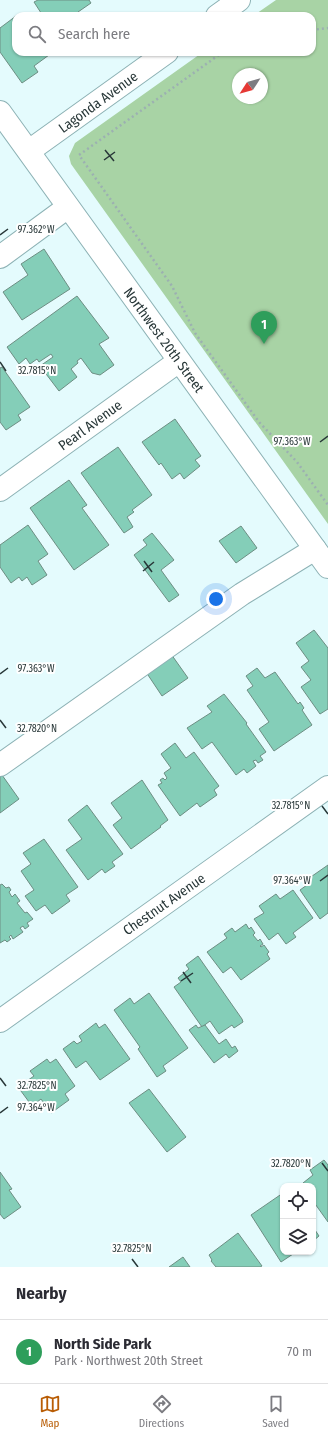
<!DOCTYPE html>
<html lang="en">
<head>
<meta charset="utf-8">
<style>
	body { margin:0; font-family:"Fira Sans Condensed",sans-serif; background:#f2f2f3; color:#2b2b33 }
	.controls { position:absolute; right:12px; bottom:12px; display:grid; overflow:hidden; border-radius:8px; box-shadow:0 1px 3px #0004 }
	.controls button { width:36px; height:36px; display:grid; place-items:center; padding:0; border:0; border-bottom:1px solid #e1e1e2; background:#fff; color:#2b2b33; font:20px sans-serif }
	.compass { position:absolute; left:232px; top:68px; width:36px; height:36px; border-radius:50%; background:#fff; box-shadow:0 1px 3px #0004; rotate:234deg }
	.you { position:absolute; left:216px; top:599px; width:14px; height:14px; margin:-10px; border:3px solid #fff; border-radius:50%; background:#1a73e8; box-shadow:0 0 0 6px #1a73e833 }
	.badge { display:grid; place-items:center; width:26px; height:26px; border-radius:50%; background:#b95d05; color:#fff; font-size:13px; font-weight:700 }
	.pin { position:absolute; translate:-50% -33px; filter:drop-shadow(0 1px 2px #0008) }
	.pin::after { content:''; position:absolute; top:21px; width:14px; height:12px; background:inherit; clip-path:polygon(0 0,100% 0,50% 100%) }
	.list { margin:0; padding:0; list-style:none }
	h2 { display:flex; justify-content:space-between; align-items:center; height:52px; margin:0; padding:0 16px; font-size:17px }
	h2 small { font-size:13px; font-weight:400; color:#7c7c81 }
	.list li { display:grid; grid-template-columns:26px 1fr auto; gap:12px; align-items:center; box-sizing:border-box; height:64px; padding:0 16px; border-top:1px solid #e1e1e2 }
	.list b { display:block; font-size:15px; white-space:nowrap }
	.list p { margin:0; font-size:13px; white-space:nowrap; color:#7c7c81 }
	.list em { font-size:13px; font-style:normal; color:#7c7c81 }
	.icon { flex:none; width:22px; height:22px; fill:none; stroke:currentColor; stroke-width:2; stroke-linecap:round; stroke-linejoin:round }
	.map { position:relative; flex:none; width:328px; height:1267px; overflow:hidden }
	.search { position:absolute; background:#fff; box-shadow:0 1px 3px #0004; left:12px; right:12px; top:12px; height:44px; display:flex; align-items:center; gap:10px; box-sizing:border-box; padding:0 14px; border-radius:12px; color:#7c7c81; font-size:15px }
	.sheet { height:116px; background:#fff }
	nav { display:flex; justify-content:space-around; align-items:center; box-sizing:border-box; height:56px; border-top:1px solid #e1e1e2; background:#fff; font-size:11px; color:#7c7c81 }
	nav a { display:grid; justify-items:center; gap:2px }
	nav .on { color:#b95d05 }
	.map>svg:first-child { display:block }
	.green { fill:#a8d3a5; fill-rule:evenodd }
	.building { fill:#84ceb8; stroke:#6d8e83 }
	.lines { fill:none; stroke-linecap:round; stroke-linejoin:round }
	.minor-casing { stroke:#8db2b5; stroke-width:24 }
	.path { stroke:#9cb0b1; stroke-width:2.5; stroke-dasharray:2 3; stroke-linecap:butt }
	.minor { stroke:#fff; stroke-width:22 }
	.ticks { fill:none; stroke:#283738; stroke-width:1.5 }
	.labels { text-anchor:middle; stroke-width:4; stroke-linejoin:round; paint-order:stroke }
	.street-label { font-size:14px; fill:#283738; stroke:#fff }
	.ticks-label { font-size:10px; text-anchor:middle; fill:#283738; stroke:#fff; stroke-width:4; stroke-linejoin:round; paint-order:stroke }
</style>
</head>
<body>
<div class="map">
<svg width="328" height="1267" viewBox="0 0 328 1267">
	<rect width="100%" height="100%" fill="#e4fbfd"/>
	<path class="green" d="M 276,0 L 328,0 L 328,524 L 71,164 L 69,156 L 75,143 L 203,52 L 312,52 L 312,16 L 253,16 ZM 238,74 L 262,74 L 262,98 L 238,98 Z"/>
	<g class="building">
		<polygon points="38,0 89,0 91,3 78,12 80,16 43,16 34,2"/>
		<polygon points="16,16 16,52 47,52 49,55 34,66 38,72 22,83 0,52 0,28"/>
		<polygon points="44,249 70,289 22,320 3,292 28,275 21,264"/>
		<polygon points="77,296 109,338 99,344 114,365 100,375 92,373 81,358 77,361 78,363 71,369 77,377 59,391 40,366 53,357 51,354 39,362 37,359 30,364 26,358 19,364 7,347"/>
		<polygon points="2,367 30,407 18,415 21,420 6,430 0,422 0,368"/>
		<polygon points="175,419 201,456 195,460 200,466 184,479 180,473 172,479 161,463 159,465 142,442"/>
		<polygon points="118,447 152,495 132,510 134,512 127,517 133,527 124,533 81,473"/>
		<polygon points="69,480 87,505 82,508 109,545 74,570 30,508"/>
		<polygon points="28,525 48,554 38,561 47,575 32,585 27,577 22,581 19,577 11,583 0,567 0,545"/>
		<polygon points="241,526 257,548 236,563 219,541"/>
		<polygon points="152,533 174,560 161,570 179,595 169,602 134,555 147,545 143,540"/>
		<polygon points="314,630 328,648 328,709 320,714 301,687 311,680 301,667 309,661 296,643"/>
		<polygon points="171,654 188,678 162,696 146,672"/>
		<polygon points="257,668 265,678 275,672 298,704 300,702 304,708 302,710 312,725 274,751 259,729 269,722 247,690 253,686 246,676"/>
		<polygon points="224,694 247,723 246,724 266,752 260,756 263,760 258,763 256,760 253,761 256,766 247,773 244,769 236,775 212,742 202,749 187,728 212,712 207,706"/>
		<polygon points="175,743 186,758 194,752 219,786 214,790 217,795 200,807 197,803 180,816 158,785 162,783 160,780 163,778 165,780 167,778 164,773 171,768 161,754"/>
		<polygon points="2,775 19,799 0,813 0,777"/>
		<polygon points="142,780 168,820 160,826 161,827 131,849 113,825 122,818 111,803"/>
		<polygon points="87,805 123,854 112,862 115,866 105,873 102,869 88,880 66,850 82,839 68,820"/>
		<polygon points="44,839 78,887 66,895 70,901 52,914 45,905 36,911 25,896 34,890 21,871 31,864 23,853"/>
		<polygon points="328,865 328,913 320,919 300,890 307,885 305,881"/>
		<polygon points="2,884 6,888 9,887 11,890 9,892 12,897 15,894 20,901 17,903 25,913 27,912 33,919 27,923 29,926 25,929 23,926 20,928 23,932 13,939 11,935 9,937 11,939 7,942 5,940 0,943 0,885"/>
		<polygon points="293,890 313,918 293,933 296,937 286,944 278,933 269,940 254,919 264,913 259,906 276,894 280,899"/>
		<polygon points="246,924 249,929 251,927 255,933 253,935 258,941 260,939 263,944 260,946 261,947 264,945 269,952 267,954 270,959 241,980 231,967 223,973 207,952 227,938 224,934 232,928 235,932"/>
		<polygon points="198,956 242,1019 243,1022 234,1028 232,1025 219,1034 210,1021 202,1027 174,987 181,982 178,978 189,969 186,965"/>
		<polygon points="149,993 188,1048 163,1066 166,1071 157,1077 138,1049 140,1047 114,1010 130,998 134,1004"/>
		<polygon points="96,1023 99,1028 105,1024 130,1059 100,1080 86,1061 76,1068 63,1049 74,1041 77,1044 82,1041 79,1036"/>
		<polygon points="196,1025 198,1028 205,1025 219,1044 226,1039 232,1048 235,1046 238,1051 229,1058 226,1054 214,1063 189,1030"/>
		<polygon points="47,1059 50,1063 56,1059 75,1086 65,1094 69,1100 51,1113 41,1099 32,1106 18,1087 34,1076 30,1071"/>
		<polygon points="149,1089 186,1137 167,1152 129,1103"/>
		<polygon points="324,1160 328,1165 328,1222 313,1201 313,1186 305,1186 303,1183 313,1175 310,1170"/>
		<polygon points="0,1172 12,1189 9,1190 21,1207 4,1219 0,1214"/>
		<polygon points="283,1193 283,1252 296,1252 281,1262 251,1215"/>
		<polygon points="313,1227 319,1236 313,1241"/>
		<polygon points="238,1233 262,1266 260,1267 216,1267 211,1261 212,1260 209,1255"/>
		<polygon points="183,1257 190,1267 169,1267"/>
	</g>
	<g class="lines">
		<g class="minor-casing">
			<g id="minor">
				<polyline points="217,16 239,0"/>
				<polyline points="0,112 328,567"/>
				<polyline points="29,151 167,52"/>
				<polyline points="0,257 68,207"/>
				<polyline points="0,490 179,361"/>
				<polyline points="0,765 242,594 315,549"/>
				<polyline points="0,1021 328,787"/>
			</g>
		</g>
		<g class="path">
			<polyline points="312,30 328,28"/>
			<polyline points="223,52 79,155 172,286 195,333 259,422 297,462 328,505"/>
		</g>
		<use href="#minor" class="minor"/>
	</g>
	<path class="ticks" d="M 105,150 L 114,161M 104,160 L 115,152M 0,235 L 8,229M 0,362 L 6,371M 320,442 L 328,436M 144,561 L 152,572M 143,571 L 154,562M 0,674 L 8,668M 0,720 L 6,728M 322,806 L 328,814M 320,881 L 328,875M 183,972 L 191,983M 181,981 L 193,973M 0,1078 L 6,1086M 0,1113 L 8,1107M 322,1163 L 328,1171M 132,1259 L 138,1267"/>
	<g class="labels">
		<g class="street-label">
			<text transform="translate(98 102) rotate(-36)" y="5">Lagonda Avenue</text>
			<text transform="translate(164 340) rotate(54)" y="5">Northwest 20th Street</text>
			<text transform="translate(90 425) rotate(-36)" y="5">Pearl Avenue</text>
			<text transform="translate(164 904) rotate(-35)" y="5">Chestnut Avenue</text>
		</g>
	</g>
	<g class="ticks-label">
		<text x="36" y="233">97.362°W</text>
		<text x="37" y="374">32.7815°N</text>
		<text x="292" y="445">97.363°W</text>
		<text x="36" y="672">97.363°W</text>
		<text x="37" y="732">32.7820°N</text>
		<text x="291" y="809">32.7815°N</text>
		<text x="292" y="884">97.364°W</text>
		<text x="37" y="1089">32.7825°N</text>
		<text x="36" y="1111">97.364°W</text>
		<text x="291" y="1167">32.7820°N</text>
		<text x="132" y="1252">32.7825°N</text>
	</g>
</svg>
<div class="controls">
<button><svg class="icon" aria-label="locate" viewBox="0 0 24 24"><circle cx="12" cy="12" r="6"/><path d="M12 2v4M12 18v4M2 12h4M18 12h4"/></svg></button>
<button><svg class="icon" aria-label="layers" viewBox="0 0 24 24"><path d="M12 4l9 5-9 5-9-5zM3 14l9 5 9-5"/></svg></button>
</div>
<svg class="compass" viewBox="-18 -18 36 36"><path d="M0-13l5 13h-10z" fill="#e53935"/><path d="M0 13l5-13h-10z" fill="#7c7c81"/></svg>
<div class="you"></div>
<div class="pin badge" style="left:264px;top:344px;background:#2e9e5b">1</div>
<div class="search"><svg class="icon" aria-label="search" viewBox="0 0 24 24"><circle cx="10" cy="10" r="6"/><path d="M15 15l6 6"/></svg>Search here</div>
</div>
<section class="sheet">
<h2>Nearby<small></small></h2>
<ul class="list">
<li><span class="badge" style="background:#2e9e5b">1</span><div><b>North Side Park</b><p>Park · Northwest 20th Street</p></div><em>70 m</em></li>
</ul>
</section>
<nav>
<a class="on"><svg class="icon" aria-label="map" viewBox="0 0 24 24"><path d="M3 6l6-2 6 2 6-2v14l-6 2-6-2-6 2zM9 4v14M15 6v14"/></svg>Map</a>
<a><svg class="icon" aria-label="directions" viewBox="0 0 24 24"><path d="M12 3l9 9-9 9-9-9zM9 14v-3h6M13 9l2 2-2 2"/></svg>Directions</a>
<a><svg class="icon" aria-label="saved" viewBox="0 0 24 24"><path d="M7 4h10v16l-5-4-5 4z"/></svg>Saved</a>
</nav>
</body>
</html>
